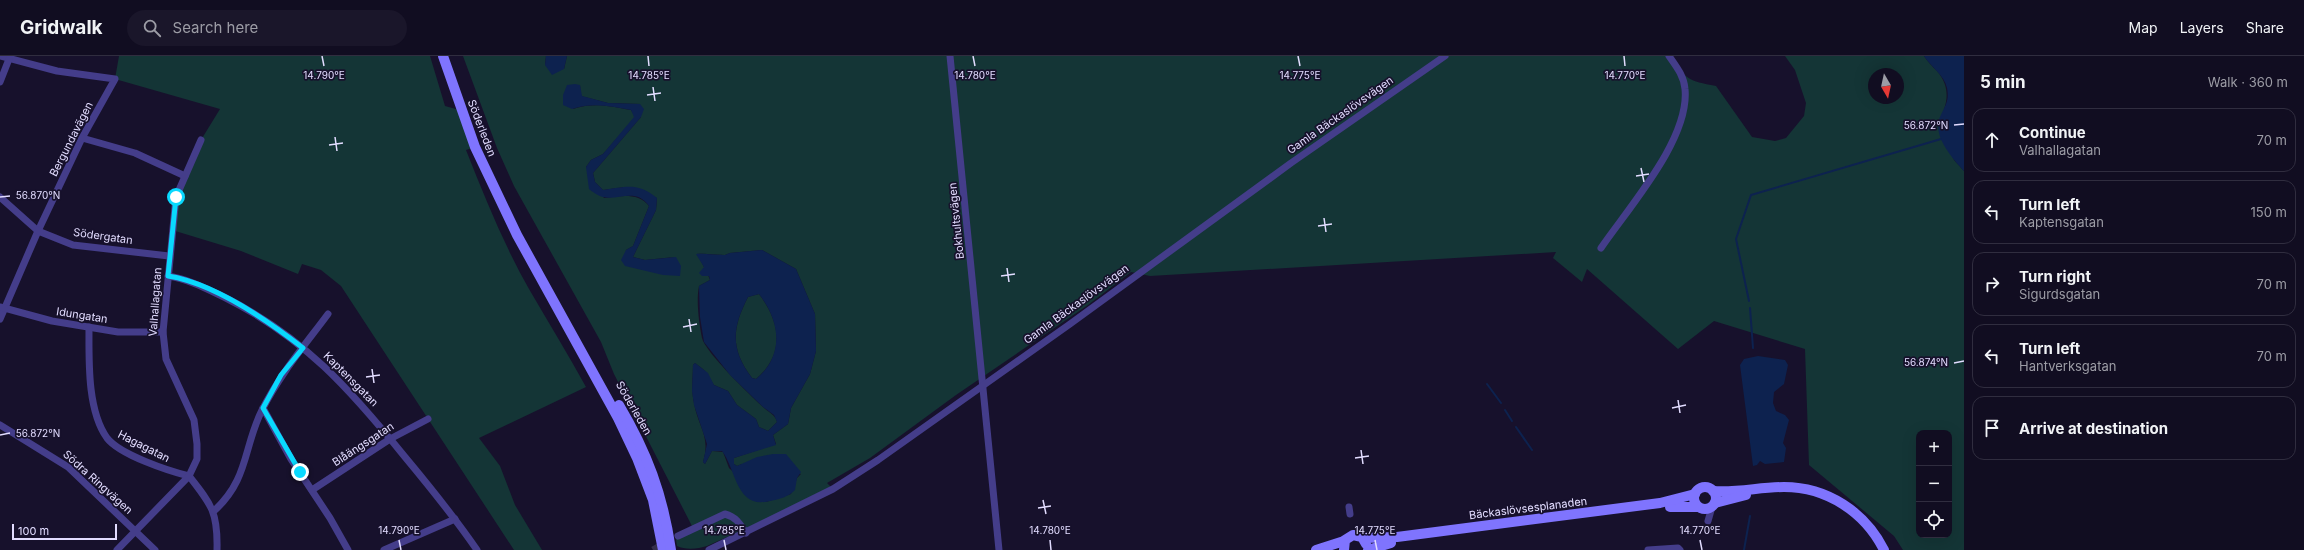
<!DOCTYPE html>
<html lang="en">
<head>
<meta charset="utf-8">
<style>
	body { margin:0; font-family:Inter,sans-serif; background:#1a162a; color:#f1f3f6 }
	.controls { position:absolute; right:12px; bottom:12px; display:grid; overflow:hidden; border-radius:8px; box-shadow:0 4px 16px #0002 }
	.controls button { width:36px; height:36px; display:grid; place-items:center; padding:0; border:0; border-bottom:1px solid #302d3f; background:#110d21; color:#f1f3f6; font:20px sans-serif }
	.compass { position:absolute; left:1868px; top:12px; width:36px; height:36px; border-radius:50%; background:#110d21; box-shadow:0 4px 16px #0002; rotate:171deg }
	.scale { position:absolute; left:12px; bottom:10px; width:105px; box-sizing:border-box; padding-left:4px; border:2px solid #e2dcff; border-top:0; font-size:11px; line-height:14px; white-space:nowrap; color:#e2dcff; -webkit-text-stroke:3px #17112c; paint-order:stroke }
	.stop { position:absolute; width:12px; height:12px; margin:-9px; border:3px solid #09d9fe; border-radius:50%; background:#fff }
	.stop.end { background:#09d9fe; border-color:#fff; box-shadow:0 1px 4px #0008 }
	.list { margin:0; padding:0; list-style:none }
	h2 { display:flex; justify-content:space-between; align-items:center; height:52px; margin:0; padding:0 16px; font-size:17px }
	h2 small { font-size:13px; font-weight:400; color:#9c9ca5 }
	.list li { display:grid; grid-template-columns:26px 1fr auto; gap:12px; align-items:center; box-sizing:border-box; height:64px; margin:0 8px 8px; padding:0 8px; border:1px solid #302d3f; border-radius:12px }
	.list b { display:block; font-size:15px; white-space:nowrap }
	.list p { margin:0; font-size:13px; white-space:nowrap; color:#9c9ca5 }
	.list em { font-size:13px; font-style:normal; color:#9c9ca5 }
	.icon { flex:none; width:22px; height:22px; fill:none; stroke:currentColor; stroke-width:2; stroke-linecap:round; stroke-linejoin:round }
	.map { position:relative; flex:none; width:1964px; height:494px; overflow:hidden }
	header { display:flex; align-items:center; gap:24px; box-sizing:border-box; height:56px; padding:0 20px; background:#110d21; border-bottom:1px solid #302d3f }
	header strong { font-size:19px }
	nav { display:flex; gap:22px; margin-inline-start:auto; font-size:14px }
	.search { width:280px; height:36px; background:#1a162a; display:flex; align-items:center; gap:10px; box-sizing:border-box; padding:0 14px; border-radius:22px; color:#9c9ca5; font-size:15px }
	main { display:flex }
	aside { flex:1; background:#110d21 }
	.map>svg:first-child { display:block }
	.green { fill:#143536; fill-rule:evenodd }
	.water { fill:#0d224f; fill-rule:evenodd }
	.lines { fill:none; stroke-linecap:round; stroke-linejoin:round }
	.stream { stroke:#0d224f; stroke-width:2 }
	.street-tunnel { stroke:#352f4c; stroke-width:7; stroke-dasharray:7 3.5; stroke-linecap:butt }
	.street { stroke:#443d8a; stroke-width:7 }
	.secondary { stroke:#7f74fe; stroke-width:10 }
	.route { stroke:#09d9fe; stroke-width:5 }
	.ticks { fill:none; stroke:#e2dcff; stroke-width:1.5 }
	.labels { text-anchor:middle; stroke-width:3.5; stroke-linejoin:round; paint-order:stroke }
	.street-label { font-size:11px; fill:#e2dcff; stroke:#17112c }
	.ticks-label { font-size:10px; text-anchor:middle; fill:#e2dcff; stroke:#17112c; stroke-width:3.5; stroke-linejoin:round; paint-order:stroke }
</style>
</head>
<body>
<header>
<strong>Gridwalk</strong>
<div class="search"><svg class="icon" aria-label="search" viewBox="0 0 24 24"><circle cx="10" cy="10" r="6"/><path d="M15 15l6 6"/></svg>Search here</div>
<nav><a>Map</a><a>Layers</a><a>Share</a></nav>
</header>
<main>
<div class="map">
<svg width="1964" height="494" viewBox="0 0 1964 494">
	<rect width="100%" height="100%" fill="#17112c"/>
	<g class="green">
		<path d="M 119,0 L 430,0 L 445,50 L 463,55 L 475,91 L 466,94 C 485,142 504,189 529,233 C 548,266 568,298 586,331 L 479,382 L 500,410 L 515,449 L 542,494 L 514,494 L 341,230 L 321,214 L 302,208 L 298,218 L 241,195 L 172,174 L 176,141 L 201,84 L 220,53 L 115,23 Z"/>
		<path d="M 463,0 L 546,0 L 545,9 L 564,13 L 567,0 L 1669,0 C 1686,23 1688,25 1716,30 L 1752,81 L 1775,85 L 1786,82 L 1804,60 L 1806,47 L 1795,14 L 1785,0 L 1924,0 C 1928,6 1932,10 1937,15 C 1951,31 1948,48 1939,65 L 1954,104 L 1964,115 L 1964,494 L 1903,494 L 1894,480 L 1809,409 L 1805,293 L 1714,265 L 1678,293 L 1587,213 L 1582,226 L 1553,202 L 1556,196 L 1150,220 L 1131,216 L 1088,249 L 956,339 L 870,402 L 827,427 L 833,433 L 707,490 C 698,493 685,494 677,490 L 675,478 L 693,472 L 614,318 L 601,286 L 514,130 L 497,92 ZM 1874,18 L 1898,18 L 1898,42 L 1874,42 ZM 580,29 L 581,40 L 608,47 L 640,48 L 641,61 L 593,117 L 595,126 L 603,134 L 625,131 L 657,142 L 656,154 L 633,201 L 645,204 L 675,201 L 625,210 L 626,194 L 633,190 L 649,150 C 639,136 619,140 604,142 L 586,111 L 591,104 L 603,98 L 635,61 L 631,54 C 610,50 594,46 573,53 ZM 762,194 L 796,213 L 815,258 L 816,295 L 810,318 L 791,352 L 788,368 L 773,379 L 776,388 L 734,402 L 734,408 L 737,410 L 742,408 L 801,418 L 797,422 L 791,438 L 766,446 L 729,412 L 723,396 L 712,395 L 705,408 L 703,406 C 711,380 698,371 694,347 C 691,334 693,322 693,309 L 695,307 L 704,314 L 714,329 L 728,335 L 737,349 L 756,363 L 759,371 L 768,375 L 777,366 C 776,359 768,356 763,351 C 751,340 705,296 702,282 C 699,267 696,245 699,230 L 710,224 L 708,219 L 704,220 L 704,211 L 697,198 C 706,197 716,199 725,199 L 730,197 ZM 1919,377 L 1949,377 L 1949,479 L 1919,479 Z"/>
		<path d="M 759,238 C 781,267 785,298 756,323 L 752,322 C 730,293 732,272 748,241 Z"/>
	</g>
	<g class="water">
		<polygon points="546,0 567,0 564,13 552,19 545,9"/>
		<path d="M 1924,0 L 1964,0 L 1964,115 C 1953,103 1934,82 1939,64 C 1943,52 1950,47 1947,32 C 1944,19 1931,11 1924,0 Z"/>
		<path d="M 575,28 L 580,29 L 582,40 L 608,47 L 640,48 L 644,53 L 641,61 L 593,117 L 595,126 L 603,134 C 626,131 637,126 657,142 L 656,154 L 633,201 L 645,204 L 676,201 L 681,210 L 680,220 L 663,219 L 625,210 L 621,204 L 626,194 L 633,190 L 649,150 C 636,131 618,145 603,141 C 598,140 593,136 589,133 L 586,111 L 591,104 L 603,98 L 634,61 L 631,54 C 610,50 593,46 572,53 L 563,49 L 563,39 L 567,29 Z"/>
		<path d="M 762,194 L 796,213 L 815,258 L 816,295 L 810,318 L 791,352 L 788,368 L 773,379 L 776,389 L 734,402 L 734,408 L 737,410 L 757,401 L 773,398 L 786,398 L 801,416 L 797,422 L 795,434 C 788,441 780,443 770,445 C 736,454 736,413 722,395 L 712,395 L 705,408 L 703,406 L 707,388 L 694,349 L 692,335 L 693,309 L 695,307 L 708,317 L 714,329 L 728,335 L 737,349 L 756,363 L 759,371 L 768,375 L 777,366 L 774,359 L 763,351 L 730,319 L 704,286 L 700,261 L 699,230 L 710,224 L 709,220 L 702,220 L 699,217 L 704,211 L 696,198 C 699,197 720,199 725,199 L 730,197 ZM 759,238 C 781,266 784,300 756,323 L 752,322 C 730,293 732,272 748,241 Z"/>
		<polygon points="1758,300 1785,304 1788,309 1784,328 1774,336 1773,347 1776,355 1785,359 1789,364 1783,387 1786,392 1784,406 1765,408 1760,405 1757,409 1753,410 1740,309 1744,303"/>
	</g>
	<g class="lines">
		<g class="stream">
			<polyline points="1749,245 1736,183 1751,139 1941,83"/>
			<polyline points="1750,252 1753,292"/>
			<polyline points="1487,328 1501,347"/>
			<polyline points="1505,354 1512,365"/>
			<polyline points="1516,371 1532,394"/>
			<polyline points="1744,494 1750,460"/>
		</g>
		<polyline class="street-tunnel" points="653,494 665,487"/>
		<g class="street">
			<polyline points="0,0 57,15 115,23 82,82 38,175 0,263"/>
			<polyline points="950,0 999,494"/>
			<polyline points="0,26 9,3"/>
			<polyline points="82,82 135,97 185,120"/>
			<polyline points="0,141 38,175 73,189 169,200"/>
			<path d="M 1601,192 C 1629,151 1690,83 1685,33 C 1684,20 1676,10 1669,0"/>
			<path d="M 168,220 C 188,223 207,233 224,241 C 304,281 350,333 405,401 C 430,431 455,462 477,494"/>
			<polyline points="0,251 52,265 118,276 163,276"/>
			<path d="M 89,271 C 89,304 87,354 107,382 C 120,399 169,415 189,420"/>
			<polyline points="263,352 291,403 330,462 348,494"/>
			<polyline points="0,369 68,411 155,494"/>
			<path d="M 189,420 C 212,449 218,457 217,494"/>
			<polyline points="312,434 390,383 428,363"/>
			<polyline points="1349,451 1350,458"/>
			<path d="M 214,455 C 249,423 243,392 262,354 C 280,318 305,289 328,258"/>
			<polyline points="1708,465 1712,451"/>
			<path d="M 678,480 L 725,458 C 736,461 740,468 746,477"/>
			<polyline points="117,494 189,420 197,403 197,388 194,364 166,303 163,276 176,141 201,84"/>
			<polyline points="384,494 455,463"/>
			<polyline points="709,494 833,433 878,404 1070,268 1291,107 1445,0"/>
			<polyline points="1648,494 1678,492 1680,494"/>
		</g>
		<g class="secondary">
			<polyline points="443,0 475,91 517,179 618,362 637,402 653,444 663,494"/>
			<path d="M 619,349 C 647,396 663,439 671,494"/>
			<circle cx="1705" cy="442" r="11"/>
			<path d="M 1713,435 C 1737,437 1760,431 1784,431 C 1827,431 1865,456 1884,494"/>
			<polyline points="1715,447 1746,439"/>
			<polyline points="1670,451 1698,451"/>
			<polyline points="1363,482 1397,481 1660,447 1695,438"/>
			<polyline points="1316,494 1344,485"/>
			<polyline points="1344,494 1345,484 1353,479 1362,481 1366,488"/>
			<polyline points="1368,494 1391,487"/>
		</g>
	</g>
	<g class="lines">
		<path class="route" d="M 176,141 L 168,220 C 213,227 267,264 303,292 L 281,319 L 263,352 L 300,416"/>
	</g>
	<path class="ticks" d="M 322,0 L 324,10M 648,0 L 649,10M 973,0 L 975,10M 1298,0 L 1300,10M 1624,0 L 1625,10M 653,31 L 655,45M 647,39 L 661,37M 1954,69 L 1964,68M 335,81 L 337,95M 329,89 L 343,87M 1641,112 L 1644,126M 1636,120 L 1649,118M 0,141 L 10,140M 1324,162 L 1326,176M 1318,170 L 1332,168M 1007,212 L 1009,226M 1001,220 L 1015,218M 689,263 L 691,276M 683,271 L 697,268M 1954,307 L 1964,305M 372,313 L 374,327M 366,321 L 380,319M 1678,344 L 1680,357M 1672,352 L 1686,349M 0,379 L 10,377M 1361,394 L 1363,408M 1355,402 L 1369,400M 1043,444 L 1046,458M 1038,452 L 1051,450M 399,484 L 401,494M 724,484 L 726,494M 1050,484 L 1051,494M 1375,484 L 1377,494M 1700,484 L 1702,494"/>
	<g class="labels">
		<g class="street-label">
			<text transform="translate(1340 59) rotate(-35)" y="4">Gamla Bäckaslövsvägen</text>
			<text transform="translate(482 72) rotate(69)" y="4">Söderleden</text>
			<text transform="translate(71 83) rotate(-63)" y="4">Bergundavägen</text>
			<text transform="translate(956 165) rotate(-96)" y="4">Bokhultsvägen</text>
			<text transform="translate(103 180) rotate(8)" y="4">Södergatan</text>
			<text transform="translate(155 246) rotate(-86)" y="4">Valhallagatan</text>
			<text transform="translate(1076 248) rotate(-36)" y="4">Gamla Bäckaslövsvägen</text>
			<text transform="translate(82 259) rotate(9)" y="4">Idungatan</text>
			<text transform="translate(351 323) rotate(45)" y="4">Kaptensgatan</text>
			<text transform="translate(634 352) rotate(60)" y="4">Söderleden</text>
			<text transform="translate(363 388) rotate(-33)" y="4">Blåängsgatan</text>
			<text transform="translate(144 390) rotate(27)" y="4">Hagagatan</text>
			<text transform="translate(98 426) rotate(42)" y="4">Södra Ringvägen</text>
			<text transform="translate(1528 452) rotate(-7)" y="4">Bäckaslövsesplanaden</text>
		</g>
	</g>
	<g class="ticks-label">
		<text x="324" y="23">14.790°E</text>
		<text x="649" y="23">14.785°E</text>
		<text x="975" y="23">14.780°E</text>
		<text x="1300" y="23">14.775°E</text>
		<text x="1625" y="23">14.770°E</text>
		<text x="1926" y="73">56.872°N</text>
		<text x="38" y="143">56.870°N</text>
		<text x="1926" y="310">56.874°N</text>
		<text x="38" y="381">56.872°N</text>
		<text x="399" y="478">14.790°E</text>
		<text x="724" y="478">14.785°E</text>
		<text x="1050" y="478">14.780°E</text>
		<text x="1375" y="478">14.775°E</text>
		<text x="1700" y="478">14.770°E</text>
	</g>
</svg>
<div class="controls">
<button>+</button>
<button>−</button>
<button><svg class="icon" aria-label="locate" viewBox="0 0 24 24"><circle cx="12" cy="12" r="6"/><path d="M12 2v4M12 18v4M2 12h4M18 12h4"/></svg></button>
</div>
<svg class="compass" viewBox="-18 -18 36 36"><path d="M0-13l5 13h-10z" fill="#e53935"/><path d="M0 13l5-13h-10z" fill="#9c9ca5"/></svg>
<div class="scale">100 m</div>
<div class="stop" style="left:176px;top:141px"></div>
<div class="stop end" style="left:300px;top:416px"></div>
</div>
<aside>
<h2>5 min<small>Walk · 360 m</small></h2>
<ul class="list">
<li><svg class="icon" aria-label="ahead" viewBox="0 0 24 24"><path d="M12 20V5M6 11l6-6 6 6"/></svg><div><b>Continue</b><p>Valhallagatan</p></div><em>70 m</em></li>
<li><svg class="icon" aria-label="left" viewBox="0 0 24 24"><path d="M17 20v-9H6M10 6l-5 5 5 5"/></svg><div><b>Turn left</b><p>Kaptensgatan</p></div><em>150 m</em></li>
<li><svg class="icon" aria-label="right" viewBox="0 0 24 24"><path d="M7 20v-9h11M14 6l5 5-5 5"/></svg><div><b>Turn right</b><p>Sigurdsgatan</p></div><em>70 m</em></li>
<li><svg class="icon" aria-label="left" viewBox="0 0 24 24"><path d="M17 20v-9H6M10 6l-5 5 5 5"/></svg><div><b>Turn left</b><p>Hantverksgatan</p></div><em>70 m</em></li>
<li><svg class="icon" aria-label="arrive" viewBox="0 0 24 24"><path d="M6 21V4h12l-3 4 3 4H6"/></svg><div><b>Arrive at destination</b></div></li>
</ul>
</aside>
</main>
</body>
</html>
